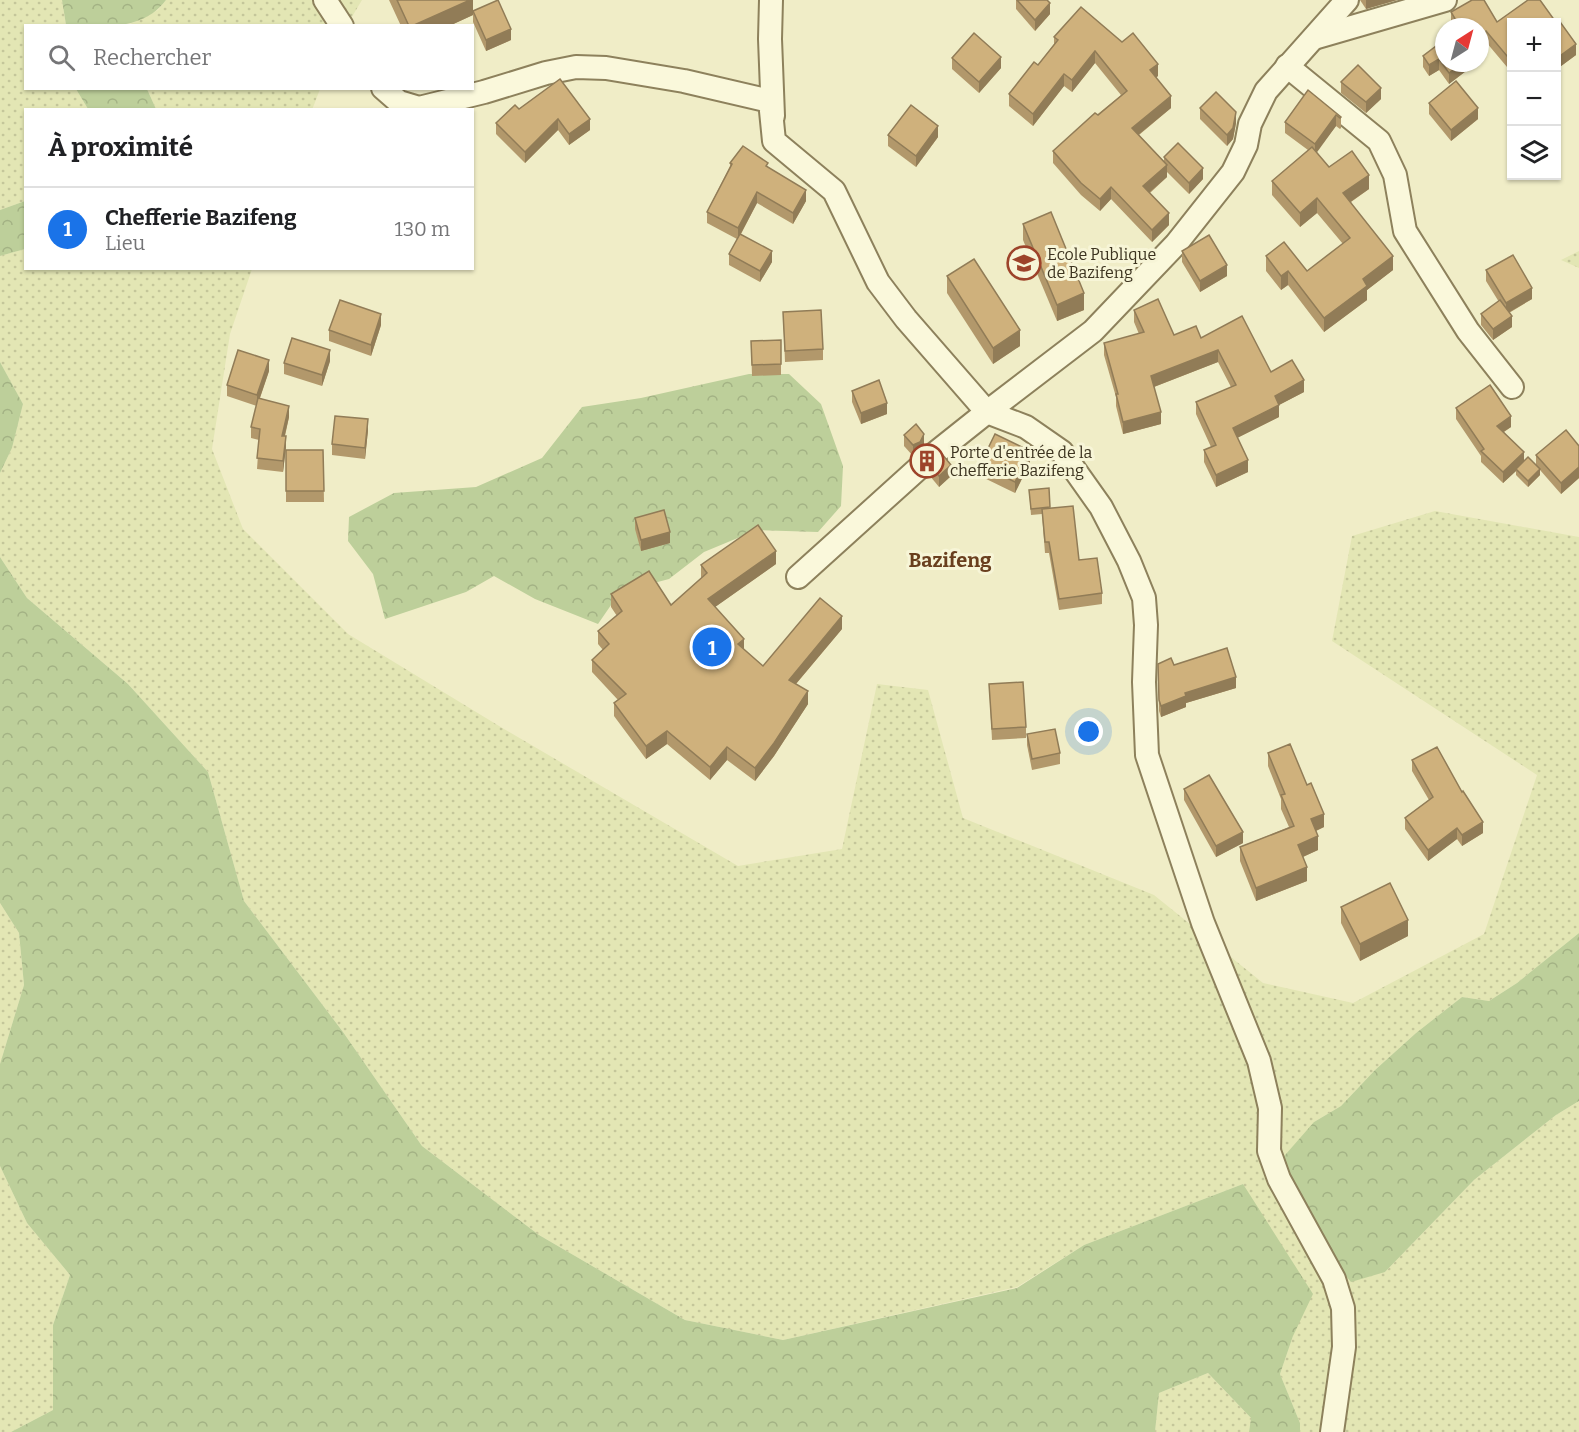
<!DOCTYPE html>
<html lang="fr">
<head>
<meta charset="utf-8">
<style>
	body { margin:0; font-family:Bitter,serif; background:#f2f2f2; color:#202124 }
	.controls { position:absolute; right:18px; top:18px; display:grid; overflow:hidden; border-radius:0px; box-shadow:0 2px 4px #0004 }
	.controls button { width:54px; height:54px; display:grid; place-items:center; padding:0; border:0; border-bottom:2px solid #e0e0e0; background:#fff; color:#202124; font:30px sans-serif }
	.compass { position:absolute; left:1435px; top:18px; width:54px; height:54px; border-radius:50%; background:#fff; box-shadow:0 2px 4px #0004; rotate:36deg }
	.you { position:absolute; left:1089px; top:732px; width:21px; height:21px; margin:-15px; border:4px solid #fff; border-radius:50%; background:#1a73e8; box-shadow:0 0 0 9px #1a73e833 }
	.badge { display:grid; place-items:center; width:39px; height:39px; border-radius:50%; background:#1a73e8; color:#fff; font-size:20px; font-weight:700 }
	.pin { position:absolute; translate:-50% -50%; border:3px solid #fff; box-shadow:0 2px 6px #0006 }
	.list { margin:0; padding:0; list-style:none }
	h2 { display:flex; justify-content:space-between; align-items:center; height:78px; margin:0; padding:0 24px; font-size:26px }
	h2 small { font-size:20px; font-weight:400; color:#757577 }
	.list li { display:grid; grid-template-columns:39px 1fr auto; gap:18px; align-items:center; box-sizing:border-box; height:84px; padding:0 24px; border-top:2px solid #e0e0e0 }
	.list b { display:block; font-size:22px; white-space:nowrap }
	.list p { margin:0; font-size:20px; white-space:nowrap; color:#757577 }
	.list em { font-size:20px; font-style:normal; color:#757577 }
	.icon { flex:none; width:33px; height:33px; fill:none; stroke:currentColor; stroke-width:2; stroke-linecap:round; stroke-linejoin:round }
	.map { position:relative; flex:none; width:1579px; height:1432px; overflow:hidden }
	.search { position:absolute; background:#fff; box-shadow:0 2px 4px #0004; left:24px; top:24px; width:450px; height:66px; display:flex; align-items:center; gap:15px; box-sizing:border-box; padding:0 21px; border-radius:0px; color:#757577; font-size:22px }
	.panel { position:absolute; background:#fff; box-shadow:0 2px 4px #0004; left:24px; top:108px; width:450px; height:162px; border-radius:0px }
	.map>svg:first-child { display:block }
	.farmland { fill:url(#farmland-dots) }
	.forest { fill:url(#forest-crowns) }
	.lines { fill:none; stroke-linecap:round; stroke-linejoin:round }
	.minor-casing { stroke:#8d815c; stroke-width:26 }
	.minor { stroke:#faf8db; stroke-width:22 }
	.wall { fill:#b2986b }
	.shaded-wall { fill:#917c57 }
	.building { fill:#cfb17c; stroke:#917c57; stroke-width:1.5 }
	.labels { text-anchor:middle; stroke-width:6; stroke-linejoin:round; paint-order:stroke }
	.poi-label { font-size:16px; fill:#3d3420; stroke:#f7f5d7; text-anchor:start }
	.quarter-label { font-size:20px; font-weight:bold; fill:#6a3f1e; stroke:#f7f5d7 }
</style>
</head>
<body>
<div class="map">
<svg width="1579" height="1432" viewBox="0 0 1579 1432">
	<defs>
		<pattern id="farmland-dots" width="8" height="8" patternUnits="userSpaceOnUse" patternTransform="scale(1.5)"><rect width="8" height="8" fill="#e3e6b4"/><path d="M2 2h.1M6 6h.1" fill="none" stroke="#c4c69a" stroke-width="1.8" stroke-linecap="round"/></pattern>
		<pattern id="forest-crowns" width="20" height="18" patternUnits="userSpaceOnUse" patternTransform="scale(1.5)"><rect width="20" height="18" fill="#bdcf9a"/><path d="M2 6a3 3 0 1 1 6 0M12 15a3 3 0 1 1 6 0" fill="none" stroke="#a3b284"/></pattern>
	</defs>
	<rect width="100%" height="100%" fill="#f0edc7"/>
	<g class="farmland">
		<polygon points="0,0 62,0 66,25 26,26 26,88 76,89 88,109 26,110 25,201 0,210"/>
		<polygon points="166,0 362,0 347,25 126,26 158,10"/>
		<polygon points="147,89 320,89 312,110 156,109"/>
		<polygon points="25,249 26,268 252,269 230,334 212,449 243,529 348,634 504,729 738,866 842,849 877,684 928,690 963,818 1154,895 1263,983 1353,1003 1484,934 1537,775 1332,641 1352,536 1435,511 1579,537 1579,933 1517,983 1489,1001 1462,997 1416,1033 1375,1070 1341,1106 1314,1122 1385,1272 1474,1180 1556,1115 1579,1101 1579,1432 1300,1432 1300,1423 1280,1374 1293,1336 1243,1184 1084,1245 1017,1287 783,1340 685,1320 539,1235 422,1146 343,1032 244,901 208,772 128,684 27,598 0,557 0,473 12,448 23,404 0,362 0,256"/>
		<polygon points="1579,251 1579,268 1561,260"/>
		<polygon points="0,903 19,933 24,985 0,1064"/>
		<polygon points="0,1166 27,1223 70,1275 53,1325 53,1410 11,1432 0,1432"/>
		<polygon points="1208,1373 1251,1418 1249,1432 1155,1432 1159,1393"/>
	</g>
	<g class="forest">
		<path d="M 62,0 L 166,0 C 142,32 102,26 66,25 Z"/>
		<polygon points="76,89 147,89 156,109 88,109"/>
		<polygon points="25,201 25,249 0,256 0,210"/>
		<polygon points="0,362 23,404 12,448 0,473"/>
		<polygon points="749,374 789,374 821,404 843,466 841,506 818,532 757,530 704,552 669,579 620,592 598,624 535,599 494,576 466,592 385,619 373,574 348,541 349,517 394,493 476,487 542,458 582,407 641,398"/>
		<polygon points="0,557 27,598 128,684 208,772 244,901 343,1032 422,1146 539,1235 685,1320 783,1340 1017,1288 1084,1245 1243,1184 1313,1294 1293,1336 1280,1374 1300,1423 1300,1432 1249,1432 1251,1418 1208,1373 1159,1393 1155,1432 11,1432 53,1410 53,1325 70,1275 27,1223 0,1166 0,1064 24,985 19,933 0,903"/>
		<polygon points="1579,933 1579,1101 1556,1115 1474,1180 1385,1272 1351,1282 1328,1255 1279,1162 1314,1122 1341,1106 1375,1070 1416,1033 1462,997 1489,1001 1517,983"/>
	</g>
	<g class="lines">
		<g class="minor-casing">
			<g id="minor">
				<polyline points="325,0 342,26"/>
				<polyline points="771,0 770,39 773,116"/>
				<polyline points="1314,38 1445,0"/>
				<polyline points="1287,66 1379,141 1395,175 1405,231 1468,331 1512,387"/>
				<polyline points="383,88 399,102 419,108 484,92 546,73 576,67 606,68 684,81 770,101 774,141 834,191 878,282 906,319 987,412 1026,427 1062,452 1101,507 1129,561 1144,598 1146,625 1144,682 1147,755 1203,923 1259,1061 1270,1108 1269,1151 1279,1179 1334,1279 1343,1308 1344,1347 1332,1432"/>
				<polyline points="933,455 987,412 1093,331 1176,244 1233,172 1246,145 1250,124 1266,91 1347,0"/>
				<polyline points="798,577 921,466"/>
			</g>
		</g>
		<use href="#minor" class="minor"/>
	</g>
	<g class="wall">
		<polygon points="389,0 473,0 473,11 511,40 486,51 473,22 473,15 449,26 401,26"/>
		<polygon points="1016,0 1047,0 1050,14 1035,31 1016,9"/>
		<polygon points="1360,0 1397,0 1366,9"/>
		<polygon points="1472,0 1484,0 1497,22 1528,0 1540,0 1555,21 1558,19 1576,44 1576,55 1557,69 1557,22 1512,22 1512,63 1507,67 1486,42 1480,45 1480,27 1453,27 1451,23 1451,12"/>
		<polygon points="1081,7 1158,76 1156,77 1171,108 1139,135 1164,161 1164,157 1203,179 1189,194 1167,172 1167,177 1150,193 1169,225 1152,242 1111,199 1100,211 1081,195 1053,163 1053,151 1121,95 1095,63 1072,92 1064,86 1033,126 1009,106 1009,94 1038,65 1054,44 1054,37"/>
		<polygon points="1423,56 1466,63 1466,71 1449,84 1439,70 1429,76 1423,67"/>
		<polygon points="952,58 1001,68 979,93 952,69"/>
		<polygon points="560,79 590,130 569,145 558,130 525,163 496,134 496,123 519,109"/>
		<polygon points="1341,82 1381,99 1366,113 1341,93"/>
		<polygon points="1308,90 1341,117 1341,128 1340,129 1336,126 1316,152 1329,167 1369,189 1351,202 1393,270 1367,290 1367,300 1324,332 1288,285 1281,290 1266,271 1266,256 1307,271 1343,244 1317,213 1300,227 1272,195 1272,181 1308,150 1285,133 1285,122"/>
		<polygon points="1429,103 1478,119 1451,141 1429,114"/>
		<polygon points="1200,108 1236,123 1233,139 1227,146 1200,119"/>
		<polygon points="888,135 938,137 916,167 888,146"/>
		<polygon points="730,163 768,167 806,201 793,224 757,203 741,234 772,262 760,282 729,265 729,254 737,239 707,223 707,212 730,166"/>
		<polygon points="1023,224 1084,310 1057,321 1023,240"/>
		<polygon points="1182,251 1227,276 1200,292 1182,262"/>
		<polygon points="1486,270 1532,299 1509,313 1512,327 1493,340 1481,325 1481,314 1499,302 1486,281"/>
		<polygon points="947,276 1020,346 993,364 947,293"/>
		<polygon points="1134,310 1174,335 1201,338 1271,372 1304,392 1279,405 1279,417 1237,438 1248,472 1216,487 1204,462 1204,450 1211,447 1196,414 1196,402 1231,387 1218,362 1154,387 1161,424 1123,434 1116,406 1116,397 1104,355 1104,343 1139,334 1134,322"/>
		<polygon points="783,312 823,349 823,360 785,362"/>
		<polygon points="381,325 371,356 329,341 329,330"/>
		<polygon points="781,340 781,375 752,376 751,341"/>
		<polygon points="330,361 322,386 284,374 284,363"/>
		<polygon points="269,371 260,398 289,417 285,436 286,447 283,472 257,469 259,440 251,438 251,427 257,406 227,396 227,385"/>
		<polygon points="852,391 887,414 861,424 852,402"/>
		<polygon points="1456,408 1511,427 1504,432 1524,461 1536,465 1536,455 1579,446 1579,478 1561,494 1540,470 1540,475 1528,487 1516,475 1516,471 1503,483 1481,462 1481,456 1456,419"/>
		<polygon points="368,430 365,459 332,455 332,444"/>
		<polygon points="904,435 924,445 920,453 913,456 904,446"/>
		<polygon points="286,450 323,450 324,502 286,502"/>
		<polygon points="1030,462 1015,493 980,476 980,465"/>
		<polygon points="930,465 951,476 939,487 930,476"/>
		<polygon points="1029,490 1102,593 1102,604 1059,610 1049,553 1045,553 1042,514 1031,515"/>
		<polygon points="635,518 670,543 641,551 635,529"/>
		<polygon points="776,564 715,607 744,650 763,666 842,629 796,684 808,704 774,756 755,781 727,760 710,780 667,744 646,759 614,716 614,703 618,700 592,672 592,660 603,650 598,644 598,631 617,616 611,607 611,594 671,605 701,578 701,565"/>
		<polygon points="1158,664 1174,665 1236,688 1186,703 1186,707 1161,717 1159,711"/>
		<polygon points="989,684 1026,727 1026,738 992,740"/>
		<polygon points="1027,734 1060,753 1060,764 1032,770 1027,745"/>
		<polygon points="1268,753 1324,827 1316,831 1318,850 1303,857 1307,881 1256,901 1240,861 1240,847 1289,827 1281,809 1281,799 1268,766"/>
		<polygon points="1412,760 1483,833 1462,846 1457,839 1428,861 1405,829 1405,818 1429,800 1412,771"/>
		<polygon points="1184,789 1243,843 1216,857 1184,800"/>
		<polygon points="1341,907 1408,936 1360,961 1341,923"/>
	</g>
	<g class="shaded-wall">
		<polygon points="470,0 473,0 473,15 449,26 412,26"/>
		<polygon points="1366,0 1397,0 1366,9"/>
		<polygon points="1050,3 1050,14 1035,31 1035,20"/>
		<polygon points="511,29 511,40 486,51 486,40"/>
		<polygon points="1486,31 1486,42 1480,45 1480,35"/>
		<polygon points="1576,44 1576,55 1557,69 1557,58"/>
		<polygon points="1095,51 1095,63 1072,92 1072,80"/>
		<polygon points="1512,52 1512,63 1507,67 1507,56"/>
		<polygon points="1001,57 1001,68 979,93 979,82"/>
		<polygon points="1439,59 1439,70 1429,76 1429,65"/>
		<polygon points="1462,63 1466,63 1466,71 1449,84 1449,73"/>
		<polygon points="1158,64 1158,76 1150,82 1150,70"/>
		<polygon points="1064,74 1064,86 1033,126 1033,114"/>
		<polygon points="1381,88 1381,99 1366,113 1366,102"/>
		<polygon points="1171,96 1171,108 1132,140 1132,128"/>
		<polygon points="1478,108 1478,119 1451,141 1451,130"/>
		<polygon points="1236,112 1236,123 1233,139 1227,146 1227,135"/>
		<polygon points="1336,115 1336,126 1315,155 1315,144"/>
		<polygon points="558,119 558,130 525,163 525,152"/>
		<polygon points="590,119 590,130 569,145 569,134"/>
		<polygon points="938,126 938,137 916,167 916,156"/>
		<polygon points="1167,165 1167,177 1143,198 1143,186"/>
		<polygon points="1203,168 1203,179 1189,194 1189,183"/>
		<polygon points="1369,175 1369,189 1343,207 1343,193"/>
		<polygon points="1111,187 1111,199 1100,211 1100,199"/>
		<polygon points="806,190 806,201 793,224 793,213"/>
		<polygon points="757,192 757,203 738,239 738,228"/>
		<polygon points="1317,198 1317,213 1300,227 1300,213"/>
		<polygon points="1169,213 1169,225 1152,242 1152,230"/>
		<polygon points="772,251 772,262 760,282 760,271"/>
		<polygon points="1393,256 1393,270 1367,290 1367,300 1324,332 1324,318 1363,279"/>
		<polygon points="1227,265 1227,276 1200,292 1200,281"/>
		<polygon points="1288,271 1288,285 1281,290 1281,276"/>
		<polygon points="1532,288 1532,299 1506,314 1506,303"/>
		<polygon points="1084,293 1084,310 1057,321 1057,305"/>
		<polygon points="381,314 381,325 371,356 371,345"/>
		<polygon points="1512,316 1512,327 1493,340 1493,329"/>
		<polygon points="1020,330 1020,346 993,364 993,348"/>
		<polygon points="330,350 330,361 322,386 322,375"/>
		<polygon points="1218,350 1218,362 1151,388 1151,376"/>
		<polygon points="269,360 269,371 257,406 257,395"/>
		<polygon points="1304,380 1304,392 1279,405 1279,417 1233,440 1233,428 1275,396"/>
		<polygon points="887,403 887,414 861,424 861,413"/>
		<polygon points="289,406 289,417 282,447 282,436"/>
		<polygon points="1161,412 1161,424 1123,434 1123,422"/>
		<polygon points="1511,416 1511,427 1497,436 1497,426"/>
		<polygon points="368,419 368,430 365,459 365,448"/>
		<polygon points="924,434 924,445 920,453 913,456 913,445"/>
		<polygon points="286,436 286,447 283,472 283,461"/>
		<polygon points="1030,451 1030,462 1015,493 1015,482"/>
		<polygon points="1524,452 1524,463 1516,469 1516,471 1503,483 1503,472"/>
		<polygon points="1248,460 1248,472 1216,487 1216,475"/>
		<polygon points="951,465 951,476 939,487 939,476"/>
		<polygon points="1579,467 1579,478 1561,494 1561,483"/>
		<polygon points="1540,469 1540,475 1528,487 1528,481"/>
		<polygon points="670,532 670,543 641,551 641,540"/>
		<polygon points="776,551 776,564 708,612 708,599"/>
		<polygon points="842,616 842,629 789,692 789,680"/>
		<polygon points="744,639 744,651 738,644"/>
		<polygon points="1236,677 1236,688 1186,703 1186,707 1161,717 1161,706 1185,693"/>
		<polygon points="808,691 808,704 774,756 755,781 755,768"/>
		<polygon points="667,731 667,744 646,759 646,746"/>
		<polygon points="727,747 727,760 710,780 710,767"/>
		<polygon points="1324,814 1324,827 1311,833 1311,819"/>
		<polygon points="1483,822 1483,833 1462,846 1462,835"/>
		<polygon points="1457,828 1457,839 1428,861 1428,850"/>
		<polygon points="1243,832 1243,843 1216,857 1216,846"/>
		<polygon points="1318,836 1318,850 1298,859 1298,845"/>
		<polygon points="1307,867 1307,881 1256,901 1256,888"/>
		<polygon points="1408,920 1408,936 1360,961 1360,944"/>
	</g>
	<g class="building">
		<polygon points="397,0 470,0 412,26 409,26"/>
		<polygon points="498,0 511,29 486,40 473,11"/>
		<polygon points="1017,0 1047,0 1050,3 1035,20"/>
		<polygon points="1472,0 1484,0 1497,22 1528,0 1540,0 1555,21 1558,19 1576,44 1557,58 1557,22 1512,22 1512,52 1507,56 1486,31 1480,35 1480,27 1460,27 1451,12"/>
		<polygon points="1081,7 1122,42 1133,33 1158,64 1150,70 1171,96 1132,128 1167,165 1143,186 1169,213 1152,230 1111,187 1100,199 1081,183 1053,151 1095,113 1098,115 1127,91 1095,51 1072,80 1064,74 1033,114 1009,94 1034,62 1038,65 1058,40 1054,37"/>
		<polygon points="974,33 1001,57 979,82 952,58"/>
		<polygon points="1444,40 1444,63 1462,63 1449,73 1439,59 1429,65 1423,56"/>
		<polygon points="1358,65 1381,88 1366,102 1341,82"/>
		<polygon points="560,79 590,119 569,134 558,119 525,152 496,123 515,105 519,109"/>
		<polygon points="1456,81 1478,108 1451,130 1429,103"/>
		<polygon points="1308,90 1341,117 1340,118 1336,115 1315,144 1285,122"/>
		<polygon points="1216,92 1236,112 1233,128 1227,135 1200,108"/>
		<polygon points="911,105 938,126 916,156 888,135"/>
		<polygon points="1178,143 1203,168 1189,183 1164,157"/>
		<polygon points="743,146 768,163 766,166 806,190 793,213 757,192 738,228 707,212 732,164 730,163"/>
		<polygon points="1312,147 1329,167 1352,151 1369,175 1343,193 1393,256 1363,279 1367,286 1324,318 1288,271 1281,276 1266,256 1284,242 1307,271 1350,238 1317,198 1300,213 1272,181"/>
		<polygon points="1051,212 1084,293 1057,305 1023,224"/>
		<polygon points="740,234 772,251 760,271 729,254"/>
		<polygon points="1209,235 1227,265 1200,281 1182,251"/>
		<polygon points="1513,255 1532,288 1506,303 1486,270"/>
		<polygon points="974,259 1020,330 993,348 947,276"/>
		<polygon points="1158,299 1174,335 1196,326 1201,338 1242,316 1271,372 1292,360 1304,380 1275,396 1279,405 1233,428 1248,460 1216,475 1204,450 1216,445 1196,402 1236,385 1218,350 1151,376 1161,412 1123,422 1116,394 1118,394 1104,343 1144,332 1134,310"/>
		<polygon points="340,300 381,314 371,345 329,330"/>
		<polygon points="1500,300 1512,316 1493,329 1481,314"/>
		<polygon points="821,310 823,349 785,351 783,312"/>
		<polygon points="292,338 330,350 322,375 284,363"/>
		<polygon points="781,340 781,364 752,365 751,341"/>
		<polygon points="238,350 269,360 257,395 227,385"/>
		<polygon points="879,380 887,403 861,413 852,391"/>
		<polygon points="1490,385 1511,416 1497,426 1524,452 1503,472 1481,451 1484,449 1456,408"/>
		<polygon points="258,398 289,406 282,436 286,436 283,461 257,458 260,429 251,427"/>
		<polygon points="335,416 368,419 365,448 332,444"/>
		<polygon points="916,424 924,434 920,442 913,445 904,435"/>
		<polygon points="1566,430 1579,446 1579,467 1561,483 1536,455"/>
		<polygon points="995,434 1030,451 1015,482 980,465"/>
		<polygon points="286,450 323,450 324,491 286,491"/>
		<polygon points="942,454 951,465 939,476 930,465 934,457"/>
		<polygon points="1528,457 1540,469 1528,481 1516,469"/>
		<polygon points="1049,488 1050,507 1031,509 1029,490"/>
		<polygon points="1073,506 1079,560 1097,558 1102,593 1059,599 1049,542 1045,542 1042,509"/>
		<polygon points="664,510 670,532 641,540 635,518"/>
		<polygon points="758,525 776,551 708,599 744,639 738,644 763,666 820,598 842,616 789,680 808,691 774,743 755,768 727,747 710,767 667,731 646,746 614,703 626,694 592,660 609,644 598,631 622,611 611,594 649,571 671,605 707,573 701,565"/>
		<polygon points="1227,648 1236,677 1185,693 1186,696 1161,706 1159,700 1158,664 1171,658 1174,665"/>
		<polygon points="1023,682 1026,727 992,729 989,684"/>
		<polygon points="1055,729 1060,753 1032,759 1027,734"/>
		<polygon points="1290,744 1307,785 1311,783 1324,814 1311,819 1318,836 1298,845 1307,867 1256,888 1240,847 1294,826 1281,795 1285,794 1268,753"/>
		<polygon points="1437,747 1462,792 1463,791 1483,822 1462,835 1457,828 1428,850 1405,818 1433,797 1412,760"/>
		<polygon points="1209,775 1243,832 1216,846 1184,789"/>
		<polygon points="1390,883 1408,920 1360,944 1341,907"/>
	</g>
	<defs>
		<g id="school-ring" transform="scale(1.725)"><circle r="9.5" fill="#f7f5d7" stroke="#9d432a" stroke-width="1.5"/><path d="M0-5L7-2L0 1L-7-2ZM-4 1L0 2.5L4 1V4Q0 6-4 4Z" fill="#9d432a"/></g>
		<g id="building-ring" transform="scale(1.725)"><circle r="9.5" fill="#f7f5d7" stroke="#9d432a" stroke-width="1.5"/><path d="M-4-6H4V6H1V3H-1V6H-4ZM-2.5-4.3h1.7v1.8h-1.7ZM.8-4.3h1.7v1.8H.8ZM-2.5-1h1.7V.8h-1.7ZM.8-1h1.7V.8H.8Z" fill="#9d432a"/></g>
	</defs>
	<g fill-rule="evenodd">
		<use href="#school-ring" x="1024" y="263"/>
		<use href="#building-ring" x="927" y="461"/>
	</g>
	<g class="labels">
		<g class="poi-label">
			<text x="1047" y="260">Ecole Publique<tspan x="1047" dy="18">de Bazifeng</tspan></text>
			<text x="950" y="458">Porte d'entrée de la<tspan x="950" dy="18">chefferie Bazifeng</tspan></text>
		</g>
		<g class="quarter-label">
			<text x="950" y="567">Bazifeng</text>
		</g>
	</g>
</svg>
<div class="controls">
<button>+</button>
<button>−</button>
<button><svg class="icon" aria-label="layers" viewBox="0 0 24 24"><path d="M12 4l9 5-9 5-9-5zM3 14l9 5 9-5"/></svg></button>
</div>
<svg class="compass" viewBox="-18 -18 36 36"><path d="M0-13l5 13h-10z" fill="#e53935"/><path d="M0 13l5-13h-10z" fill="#757577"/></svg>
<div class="you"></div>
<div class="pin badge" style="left:712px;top:647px">1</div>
<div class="search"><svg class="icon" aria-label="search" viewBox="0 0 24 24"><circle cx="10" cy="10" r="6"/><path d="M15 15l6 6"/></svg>Rechercher</div>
<section class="panel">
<h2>À proximité<small></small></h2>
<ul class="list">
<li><span class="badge">1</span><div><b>Chefferie Bazifeng</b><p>Lieu</p></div><em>130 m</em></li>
</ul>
</section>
</div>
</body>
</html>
